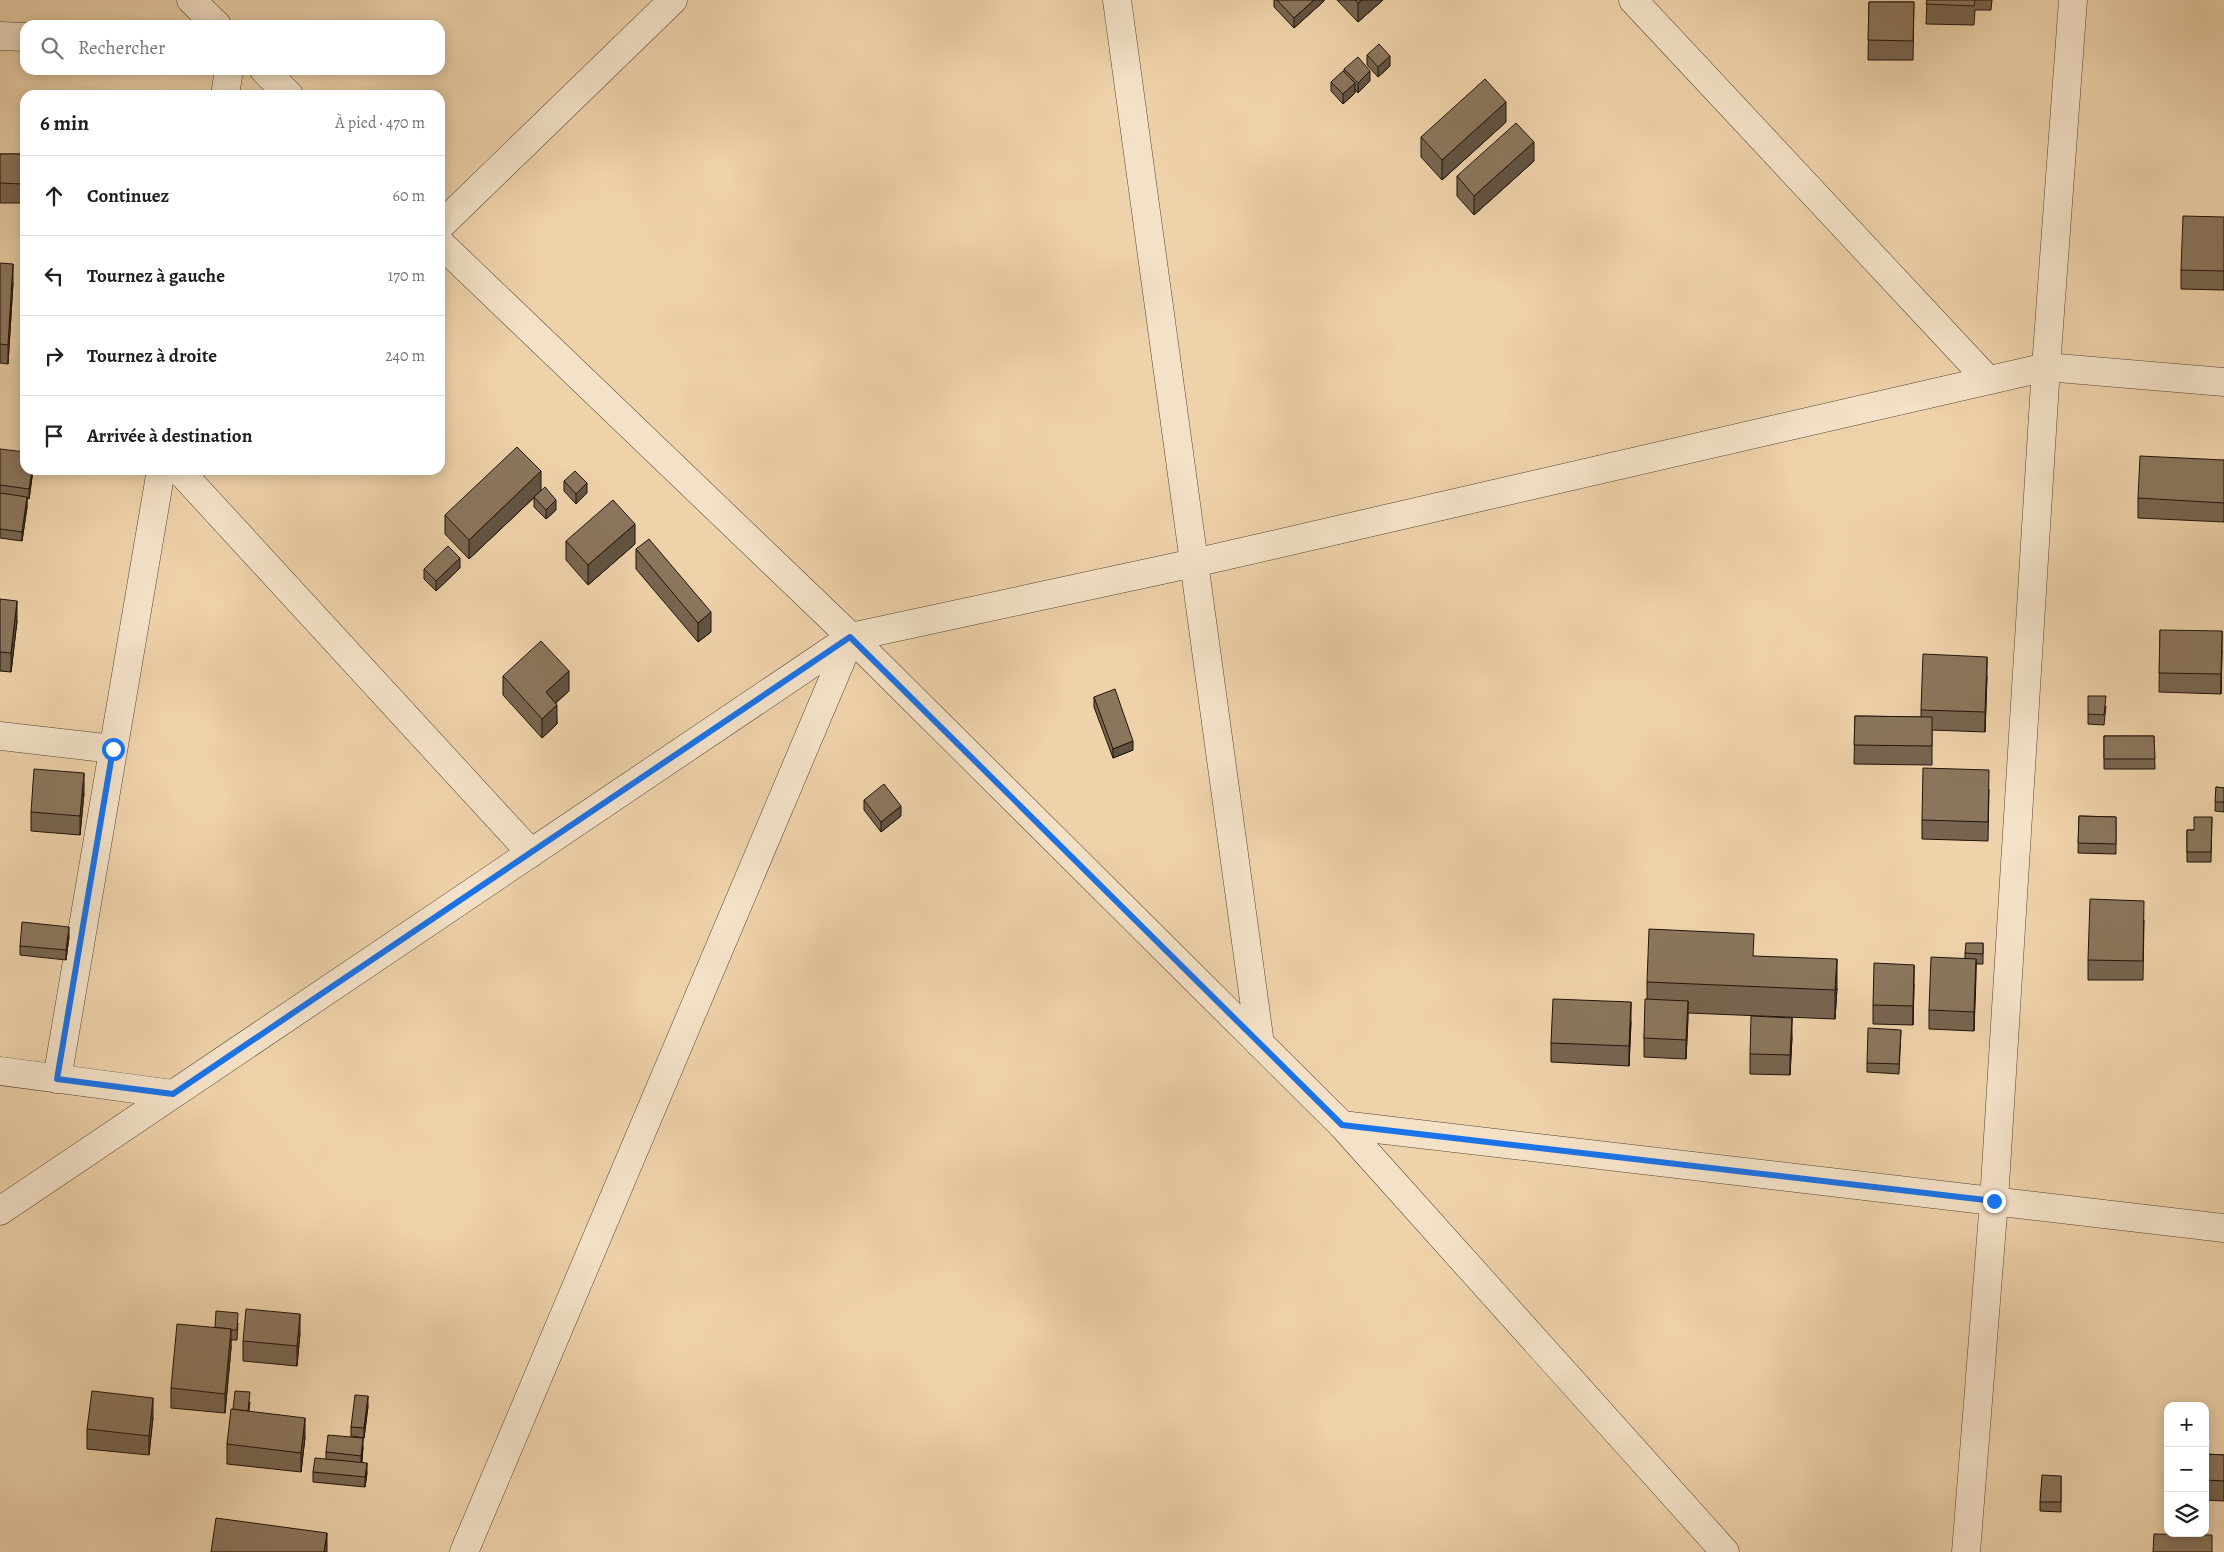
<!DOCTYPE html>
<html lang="fr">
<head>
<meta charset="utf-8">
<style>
	body { margin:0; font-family:Alegreya,serif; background:#f2f2f2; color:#202124 }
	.controls { position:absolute; right:15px; bottom:15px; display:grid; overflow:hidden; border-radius:10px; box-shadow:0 2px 12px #0003 }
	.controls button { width:45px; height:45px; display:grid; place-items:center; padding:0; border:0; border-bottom:1px solid #e0e0e0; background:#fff; color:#202124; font:25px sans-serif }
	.stop { position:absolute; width:15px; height:15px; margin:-11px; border:4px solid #1a73e8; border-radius:50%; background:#fff }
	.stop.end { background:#1a73e8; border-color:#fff; box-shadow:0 1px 5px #0008 }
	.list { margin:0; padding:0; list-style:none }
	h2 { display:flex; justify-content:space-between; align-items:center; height:65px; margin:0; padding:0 20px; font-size:21px }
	h2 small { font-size:16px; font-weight:400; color:#757577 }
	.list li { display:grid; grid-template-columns:32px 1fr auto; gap:15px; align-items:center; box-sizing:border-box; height:80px; padding:0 20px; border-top:1px solid #e0e0e0 }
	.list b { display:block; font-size:19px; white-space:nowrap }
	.list em { font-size:16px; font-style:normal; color:#757577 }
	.icon { flex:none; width:28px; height:28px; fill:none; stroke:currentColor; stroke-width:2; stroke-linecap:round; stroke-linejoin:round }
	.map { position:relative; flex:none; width:2224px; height:1552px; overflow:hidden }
	.search { position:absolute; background:#fff; box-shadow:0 2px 12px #0003; left:20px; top:20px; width:425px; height:55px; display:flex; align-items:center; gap:12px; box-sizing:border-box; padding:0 18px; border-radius:15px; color:#757577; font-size:19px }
	.panel { position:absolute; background:#fff; box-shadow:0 2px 12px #0003; left:20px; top:90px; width:425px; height:385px; border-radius:15px }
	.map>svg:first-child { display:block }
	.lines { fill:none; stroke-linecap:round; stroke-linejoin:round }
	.minor-casing { stroke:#544331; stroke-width:29 }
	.minor { stroke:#f4e2c8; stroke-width:28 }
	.wall { fill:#786550; stroke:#201309 }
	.shaded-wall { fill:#615341; stroke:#201309 }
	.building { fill:#8b765d; stroke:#201309 }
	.route { stroke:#1a73e8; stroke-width:6 }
</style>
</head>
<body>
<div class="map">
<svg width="2224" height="1552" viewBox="0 0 2224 1552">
	<rect width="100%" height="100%" fill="#eed2aa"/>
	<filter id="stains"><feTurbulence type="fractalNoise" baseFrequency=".004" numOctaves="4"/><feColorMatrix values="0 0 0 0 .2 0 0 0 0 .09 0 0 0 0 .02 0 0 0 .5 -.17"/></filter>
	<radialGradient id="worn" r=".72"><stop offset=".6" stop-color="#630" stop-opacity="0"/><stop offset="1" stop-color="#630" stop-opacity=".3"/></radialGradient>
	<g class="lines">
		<g class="minor-casing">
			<g id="minor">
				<polyline points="191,0 217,25"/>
				<polyline points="1117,0 1260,1044"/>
				<polyline points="1633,0 1988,380"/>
				<polyline points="0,36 25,37"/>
				<polyline points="264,70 289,95"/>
				<polyline points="225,95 229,70"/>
				<polyline points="440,226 673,0"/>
				<polyline points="440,243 851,637 1342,1125 1725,1552"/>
				<polyline points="179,470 531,853"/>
				<polyline points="0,736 113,749"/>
				<polyline points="0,1071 173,1094"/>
				<polyline points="57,1079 161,470"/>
				<polyline points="1342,1125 2224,1228"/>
				<polyline points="0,1211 851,637 1194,563 2046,367 2224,382"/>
				<polyline points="464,1552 851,637"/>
				<polyline points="1966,1552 1994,1201 2046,367 2073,0"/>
			</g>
		</g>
		<use href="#minor" class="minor"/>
	</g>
	<g class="wall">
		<polygon points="1274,0 1324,0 1324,1 1294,28 1274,7"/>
		<polygon points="1337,0 1383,0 1358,22"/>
		<polygon points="1927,0 1992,0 1991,10 1975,10 1974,25 1926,24"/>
		<polygon points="1869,2 1914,2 1913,60 1868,60"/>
		<polygon points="1367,55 1390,66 1378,77 1367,65"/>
		<polygon points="1344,69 1370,81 1358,93 1355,89 1355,93 1343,104 1331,91 1331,82 1344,72"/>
		<polygon points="1506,122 1442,180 1421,157 1421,137"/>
		<polygon points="0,154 23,154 22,203 0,203"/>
		<polygon points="1534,161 1474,215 1457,196 1457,176"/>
		<polygon points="2224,217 2224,290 2181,289 2181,270"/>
		<polygon points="0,263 13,283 8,364 0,363"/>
		<polygon points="0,449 33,470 29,499 27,498 27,507 22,541 0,538"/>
		<polygon points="2224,460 2224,522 2138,518 2138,498"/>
		<polygon points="564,481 587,493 576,504 564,491"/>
		<polygon points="541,491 469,559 445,534 445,515"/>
		<polygon points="534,497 556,510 546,519 534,507"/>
		<polygon points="566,541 635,544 588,585 566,560"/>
		<polygon points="636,549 711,632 698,642 636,569"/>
		<polygon points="460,568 436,591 424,579 424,569"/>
		<polygon points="0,599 17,621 11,672 0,671"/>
		<polygon points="2160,630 2222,650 2221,694 2159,692"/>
		<polygon points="503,676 569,691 556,703 557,724 542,738 503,695"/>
		<polygon points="1987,676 1985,732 1932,730 1932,765 1854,764 1855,716 1921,717 1921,710"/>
		<polygon points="1094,697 1133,750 1113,758 1094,707"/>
		<polygon points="2106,706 2104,725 2088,724 2088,714"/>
		<polygon points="2104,736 2154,736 2155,769 2104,769"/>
		<polygon points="2216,787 2224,788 2224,812 2215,811"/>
		<polygon points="1989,789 1988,841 1922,839 1922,820"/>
		<polygon points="84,793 80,835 31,831 31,812"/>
		<polygon points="864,800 901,816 881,832 864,810"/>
		<polygon points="2079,816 2116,817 2116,854 2078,853"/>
		<polygon points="2212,817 2211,862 2187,862 2187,830 2194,830"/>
		<polygon points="2144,920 2143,980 2088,980 2088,960"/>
		<polygon points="69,937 66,960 20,955 20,946"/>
		<polygon points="1983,943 1983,964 1976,964 1974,1031 1929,1029 1929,1010 1965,959 1965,953"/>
		<polygon points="1754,956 1837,988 1835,1019 1688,1013 1686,1059 1644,1057 1644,1038 1647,999 1647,982"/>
		<polygon points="1914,984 1913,1025 1873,1024 1873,1005"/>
		<polygon points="1631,1022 1629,1066 1551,1062 1551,1043"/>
		<polygon points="1901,1030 1899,1074 1867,1072 1867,1063"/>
		<polygon points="1792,1037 1790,1075 1750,1074 1750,1054"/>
		<polygon points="238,1323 237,1340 231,1340 231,1348 225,1413 171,1408 171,1388"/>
		<polygon points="300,1333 297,1366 243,1361 243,1341"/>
		<polygon points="250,1402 249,1411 305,1437 301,1472 227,1464 227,1444 233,1409"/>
		<polygon points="368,1406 364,1438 351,1436 351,1427"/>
		<polygon points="153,1417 149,1455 87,1449 87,1429"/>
		<polygon points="363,1447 362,1463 367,1473 365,1487 313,1482 313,1472 326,1459 326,1452"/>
		<polygon points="2205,1454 2224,1455 2224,1501 2205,1500"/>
		<polygon points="2061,1476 2061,1512 2040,1511 2040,1502"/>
	</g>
	<g class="shaded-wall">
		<polygon points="1314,0 1324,0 1324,1 1294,28 1294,18"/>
		<polygon points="1362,0 1383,0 1358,22 1358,3"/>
		<polygon points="1390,56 1390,66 1378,77 1378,67"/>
		<polygon points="1370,71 1370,81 1358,93 1358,83"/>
		<polygon points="1355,83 1355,93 1343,104 1343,94"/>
		<polygon points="1506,102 1506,122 1442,180 1442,160"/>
		<polygon points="1534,142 1534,161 1474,215 1474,196"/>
		<polygon points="13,264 13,283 8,364 8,345"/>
		<polygon points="32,470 33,470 29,499 29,489"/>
		<polygon points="541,471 541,491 469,559 469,540"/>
		<polygon points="587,483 587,493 576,504 576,494"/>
		<polygon points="27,497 27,507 22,541 22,532"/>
		<polygon points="556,500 556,510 546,519 546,510"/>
		<polygon points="635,524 635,544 588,585 588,565"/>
		<polygon points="460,558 460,568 436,591 436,581"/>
		<polygon points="17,601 17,621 11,672 11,653"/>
		<polygon points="711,612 711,632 698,642 698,623"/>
		<polygon points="2222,631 2222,650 2221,694 2221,674"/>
		<polygon points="1987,657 1987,676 1985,732 1985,712"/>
		<polygon points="569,671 569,691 546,711 546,692"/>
		<polygon points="557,705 557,724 542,738 542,719"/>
		<polygon points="1133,741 1133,750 1113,758 1113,749"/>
		<polygon points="84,773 84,793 80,835 80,816"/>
		<polygon points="901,806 901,816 881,832 881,822"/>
		<polygon points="69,927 69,937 66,960 66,950"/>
		<polygon points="1837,959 1837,988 1835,1019 1835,990"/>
		<polygon points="1976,959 1976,978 1974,1031 1974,1012"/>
		<polygon points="1914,965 1914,984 1913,1025 1913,1006"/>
		<polygon points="1688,1001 1688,1020 1686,1059 1686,1040"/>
		<polygon points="1631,1002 1631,1022 1629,1066 1629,1046"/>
		<polygon points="1792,1018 1792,1037 1790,1075 1790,1055"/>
		<polygon points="300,1314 300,1333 297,1366 297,1346"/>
		<polygon points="231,1329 231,1348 225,1413 225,1394"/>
		<polygon points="368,1396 368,1406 364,1438 364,1428"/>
		<polygon points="153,1398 153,1417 149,1455 149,1436"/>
		<polygon points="305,1418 305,1437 301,1472 301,1453"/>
		<polygon points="363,1438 363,1447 361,1466 361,1456"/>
		<polygon points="367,1463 367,1473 365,1487 365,1477"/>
		<polygon points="327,1533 327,1552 324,1552"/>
	</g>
	<g class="building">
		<polygon points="1277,0 1314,0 1294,18"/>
		<polygon points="1355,0 1362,0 1358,3"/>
		<polygon points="1927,0 1975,0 1974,6 1926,4"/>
		<polygon points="1869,2 1914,2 1913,41 1868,40"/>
		<polygon points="1379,44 1390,56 1378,67 1367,55"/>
		<polygon points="1358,57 1370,71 1358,83 1344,69"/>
		<polygon points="1343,71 1355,83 1343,94 1331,82"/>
		<polygon points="1485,79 1506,102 1442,160 1421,137"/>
		<polygon points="1516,123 1534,142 1474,196 1457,176"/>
		<polygon points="0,154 23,154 22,184 0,183"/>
		<polygon points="2183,216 2224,217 2224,271 2181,270"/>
		<polygon points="0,263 13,264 8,345 0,344"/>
		<polygon points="517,447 541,471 469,540 445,515"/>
		<polygon points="0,449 25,452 25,470 32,470 29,489 0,485"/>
		<polygon points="2140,456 2224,460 2224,503 2138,498"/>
		<polygon points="575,471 587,483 576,494 564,481"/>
		<polygon points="545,487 556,500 546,510 534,497"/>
		<polygon points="0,493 27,497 22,532 0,529"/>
		<polygon points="613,500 635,524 588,565 566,541"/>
		<polygon points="649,539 711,612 698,623 636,549"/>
		<polygon points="448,546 460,558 436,581 424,569"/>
		<polygon points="0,599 17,601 11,653 0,652"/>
		<polygon points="2160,630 2222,631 2221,674 2159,673"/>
		<polygon points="541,641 569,671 546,692 557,705 542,719 503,676"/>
		<polygon points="1923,654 1987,657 1985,712 1921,710"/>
		<polygon points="1115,689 1133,741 1113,749 1094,697"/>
		<polygon points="2088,696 2106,696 2104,715 2088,714"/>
		<polygon points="1855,716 1932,717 1932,746 1854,745"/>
		<polygon points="2104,736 2154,736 2155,759 2104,759"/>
		<polygon points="1923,768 1989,770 1988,822 1922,820"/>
		<polygon points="34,769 84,773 80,816 31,812"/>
		<polygon points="884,784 901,806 881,822 864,800"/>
		<polygon points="2216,787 2224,788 2224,802 2215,802"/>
		<polygon points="2079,816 2116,817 2116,844 2078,843"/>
		<polygon points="2194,817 2212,817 2211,852 2187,852 2187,830 2194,830"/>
		<polygon points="2090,899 2144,901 2143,961 2088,960"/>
		<polygon points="22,922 69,927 66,950 20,946"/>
		<polygon points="1649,929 1754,934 1753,956 1837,959 1835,990 1647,982"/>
		<polygon points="1966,943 1983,943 1983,954 1965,953"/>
		<polygon points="1931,957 1976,959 1974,1012 1929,1010"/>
		<polygon points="1874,963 1914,965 1913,1006 1873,1005"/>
		<polygon points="1553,999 1631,1002 1629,1046 1551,1043"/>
		<polygon points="1645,999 1688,1001 1686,1040 1644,1038"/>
		<polygon points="1751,1016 1792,1018 1790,1055 1750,1054"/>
		<polygon points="1868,1028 1901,1030 1899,1064 1867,1063"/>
		<polygon points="246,1309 300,1314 297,1346 243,1341"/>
		<polygon points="216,1311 238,1313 237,1330 231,1330 231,1329 215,1327"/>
		<polygon points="177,1324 231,1329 225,1394 171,1388"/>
		<polygon points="92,1391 153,1398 149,1436 87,1429"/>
		<polygon points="235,1391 250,1392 248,1411 233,1409"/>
		<polygon points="355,1395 368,1396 364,1428 351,1427"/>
		<polygon points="231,1409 305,1418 301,1453 227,1444"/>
		<polygon points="328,1435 363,1438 361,1456 326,1452"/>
		<polygon points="2205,1454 2224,1455 2224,1481 2205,1480"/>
		<polygon points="315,1458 367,1463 365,1477 313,1472"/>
		<polygon points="2042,1475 2061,1476 2061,1502 2040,1502"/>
		<polygon points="216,1518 327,1533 324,1552 211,1552"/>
		<polygon points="2154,1534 2212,1535 2212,1552 2153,1552"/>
	</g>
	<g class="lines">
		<polyline class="route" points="113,749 57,1079 173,1094 850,637 1342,1125 1994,1201"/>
	</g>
	<rect width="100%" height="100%" filter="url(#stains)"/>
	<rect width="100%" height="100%" fill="url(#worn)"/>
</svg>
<div class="controls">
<button>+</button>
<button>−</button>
<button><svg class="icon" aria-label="layers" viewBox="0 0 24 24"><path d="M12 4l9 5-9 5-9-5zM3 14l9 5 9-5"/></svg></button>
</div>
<div class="stop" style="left:113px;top:749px"></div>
<div class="stop end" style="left:1994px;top:1201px"></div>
<div class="search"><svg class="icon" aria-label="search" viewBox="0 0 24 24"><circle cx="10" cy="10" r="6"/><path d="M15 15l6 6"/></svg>Rechercher</div>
<section class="panel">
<h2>6 min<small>À pied · 470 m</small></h2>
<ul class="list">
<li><svg class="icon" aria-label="ahead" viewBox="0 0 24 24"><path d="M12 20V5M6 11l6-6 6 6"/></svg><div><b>Continuez</b></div><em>60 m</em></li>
<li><svg class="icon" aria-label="left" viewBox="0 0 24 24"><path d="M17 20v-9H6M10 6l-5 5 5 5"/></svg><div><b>Tournez à gauche</b></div><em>170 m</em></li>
<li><svg class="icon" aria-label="right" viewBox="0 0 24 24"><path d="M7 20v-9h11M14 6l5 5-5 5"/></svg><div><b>Tournez à droite</b></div><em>240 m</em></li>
<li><svg class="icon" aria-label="arrive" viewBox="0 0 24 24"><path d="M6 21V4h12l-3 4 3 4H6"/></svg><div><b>Arrivée à destination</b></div></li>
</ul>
</section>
</div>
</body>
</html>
